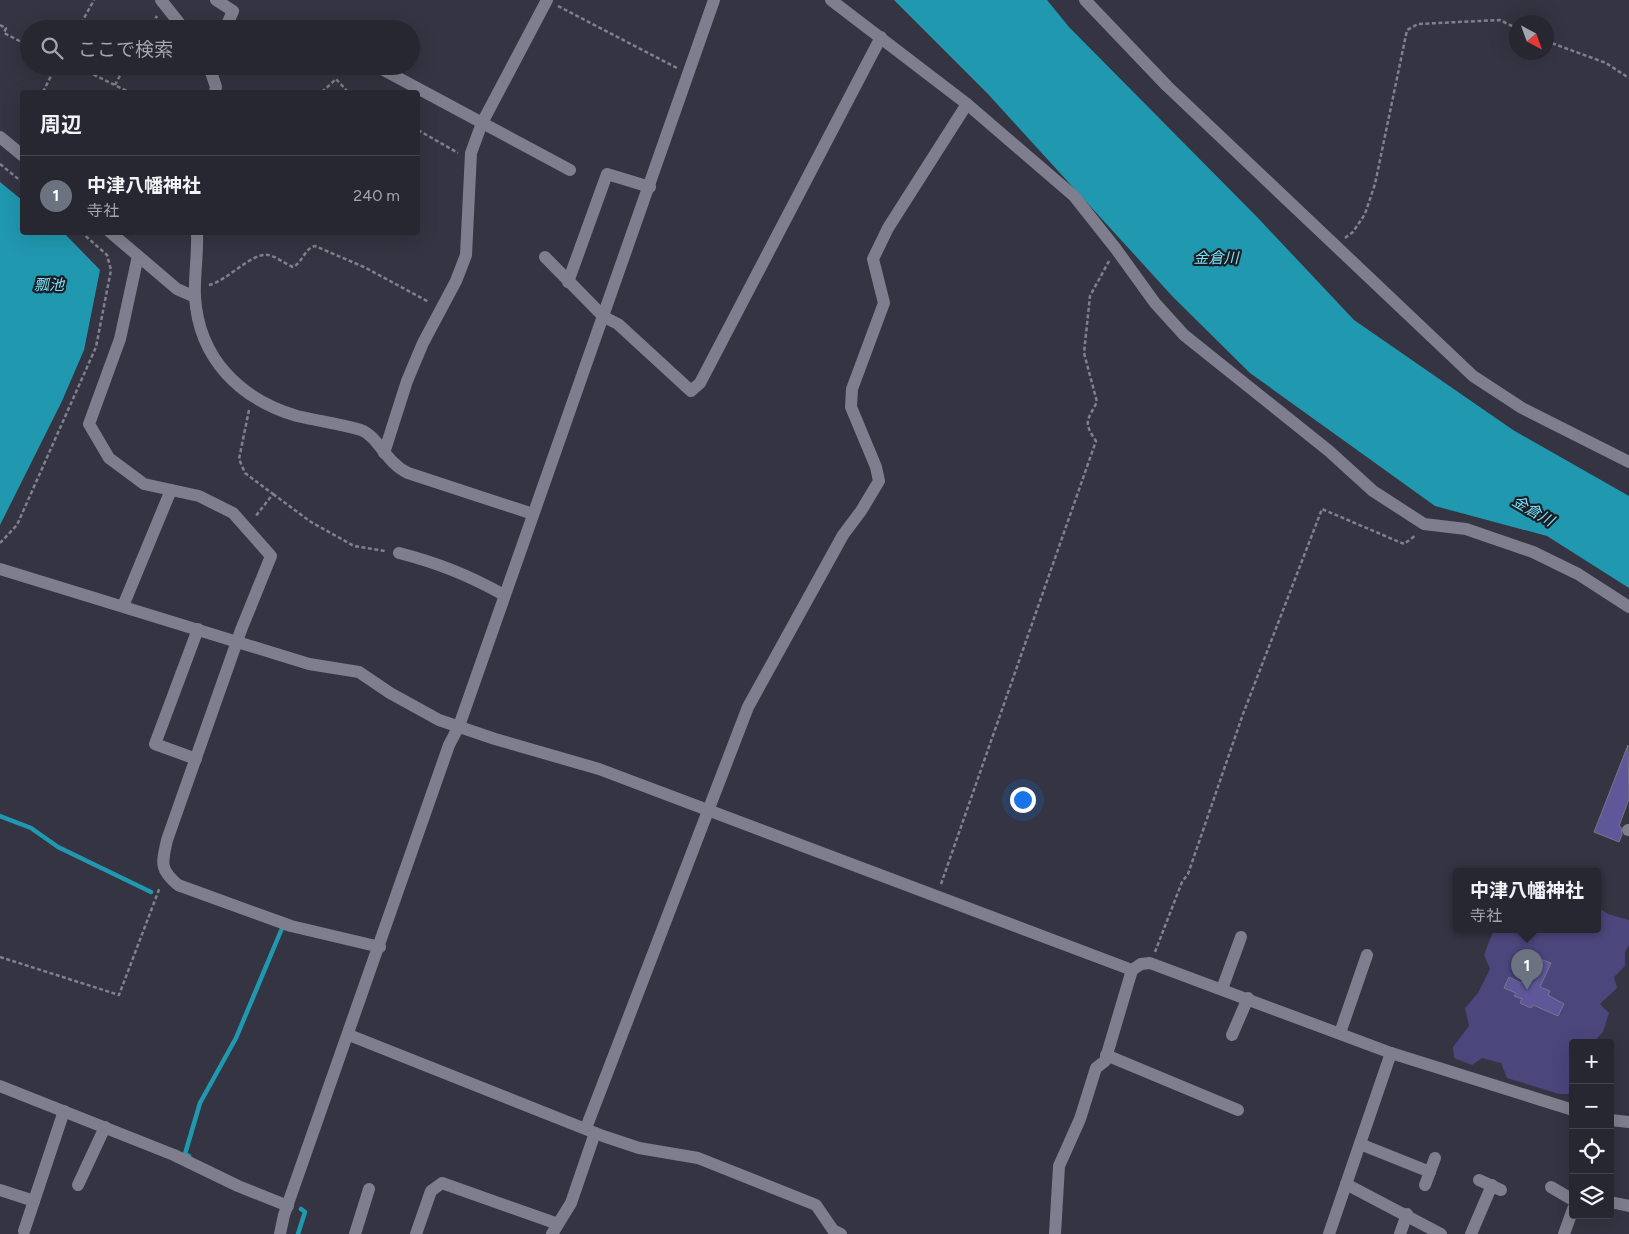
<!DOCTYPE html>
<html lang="ja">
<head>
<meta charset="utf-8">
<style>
	body { margin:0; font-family:Figtree,"Noto Sans JP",sans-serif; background:#2f2f3a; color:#f1f3f6 }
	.controls { position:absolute; right:15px; bottom:15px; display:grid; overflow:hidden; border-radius:5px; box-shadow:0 5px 20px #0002 }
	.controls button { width:45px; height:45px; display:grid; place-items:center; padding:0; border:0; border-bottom:1px solid #43444d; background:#272732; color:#f1f3f6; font:25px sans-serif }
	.compass { position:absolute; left:1509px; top:15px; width:45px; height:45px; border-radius:50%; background:#272732; box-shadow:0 5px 20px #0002; rotate:139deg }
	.you { position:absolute; left:1022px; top:799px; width:18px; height:18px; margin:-12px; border:4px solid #fff; border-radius:50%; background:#1a73e8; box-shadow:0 0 0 8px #1a73e833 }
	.badge { display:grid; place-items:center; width:32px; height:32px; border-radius:50%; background:#f888ea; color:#fff; font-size:16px; font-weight:700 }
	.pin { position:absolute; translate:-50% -41px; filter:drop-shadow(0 1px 2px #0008) }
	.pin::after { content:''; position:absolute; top:26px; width:18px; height:15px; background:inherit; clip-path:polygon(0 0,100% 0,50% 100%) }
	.popup { position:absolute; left:1453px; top:868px; width:148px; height:65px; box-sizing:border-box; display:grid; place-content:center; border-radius:5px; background:#272732; filter:drop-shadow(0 1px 4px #0005); font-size:16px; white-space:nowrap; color:#a4a5ac }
	.popup b { font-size:19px; color:#f1f3f6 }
	.popup::after { content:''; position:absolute; left:50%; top:100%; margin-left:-10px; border:10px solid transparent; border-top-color:#272732 }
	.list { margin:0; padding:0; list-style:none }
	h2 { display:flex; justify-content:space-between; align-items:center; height:65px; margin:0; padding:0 20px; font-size:21px }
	h2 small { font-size:16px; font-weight:400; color:#a4a5ac }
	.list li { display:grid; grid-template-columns:32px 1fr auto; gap:15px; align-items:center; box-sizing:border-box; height:80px; padding:0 20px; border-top:1px solid #43444d }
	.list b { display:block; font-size:19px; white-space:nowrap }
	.list p { margin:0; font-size:16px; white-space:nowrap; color:#a4a5ac }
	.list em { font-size:16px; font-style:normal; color:#a4a5ac }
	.icon { flex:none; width:28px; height:28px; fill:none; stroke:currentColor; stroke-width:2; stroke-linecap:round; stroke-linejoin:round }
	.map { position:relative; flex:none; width:1629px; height:1234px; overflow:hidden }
	.search { position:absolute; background:#272732; box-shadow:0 5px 20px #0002; left:20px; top:20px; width:400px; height:55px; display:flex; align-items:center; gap:12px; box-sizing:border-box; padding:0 18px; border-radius:28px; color:#a4a5ac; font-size:19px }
	.panel { position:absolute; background:#272732; box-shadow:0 5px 20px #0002; left:20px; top:90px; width:400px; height:145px; border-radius:5px }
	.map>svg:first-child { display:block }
	.green { fill:#4b467c }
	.water { fill:#2098b0 }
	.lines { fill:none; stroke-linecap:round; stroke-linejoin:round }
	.stream { stroke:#2098b0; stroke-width:4.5 }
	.building { fill:#5e5799; stroke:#777787 }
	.path { stroke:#81818d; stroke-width:2.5; stroke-dasharray:4 2.5; stroke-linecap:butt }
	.minor { stroke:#7f7e8e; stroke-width:12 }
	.labels { text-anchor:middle; stroke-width:4.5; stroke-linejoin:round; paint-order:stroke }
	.water-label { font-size:15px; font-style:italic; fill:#76e4fe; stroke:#1c1c23 }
</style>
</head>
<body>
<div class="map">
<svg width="1629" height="1234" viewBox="0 0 1629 1234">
	<rect width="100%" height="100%" fill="#343442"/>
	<polygon class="green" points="1597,907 1608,914 1629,920 1629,945 1625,952 1625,966 1614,977 1617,988 1600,1004 1609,1013 1603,1032 1593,1043 1573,1043 1573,1087 1568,1094 1559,1094 1507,1078 1501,1063 1482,1058 1472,1065 1454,1058 1453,1047 1469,1026 1465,1008 1478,993 1490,969 1484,955 1494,929 1597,929"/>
	<g class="water">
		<polygon points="894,0 1047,0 1069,27 1258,218 1354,320 1513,430 1629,496 1629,588 1547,536 1435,506 1250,373 1173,297 988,94"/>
		<polygon points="0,182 22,200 22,232 64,233 100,270 84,350 62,401 0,525"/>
	</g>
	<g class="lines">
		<g class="stream">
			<polyline points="0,816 31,828 58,847 151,892"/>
			<polyline points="189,1156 185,1154 200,1103 236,1038 283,926"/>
			<polyline points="298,1234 305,1212 301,1209"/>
		</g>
	</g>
	<g class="building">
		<polygon points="1628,745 1629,799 1619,826 1621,827 1622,835 1619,842 1594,832"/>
		<polygon points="1540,959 1551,963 1540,987 1550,991 1548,995 1564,1004 1558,1016 1533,1005 1531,1008 1520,1003 1522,999 1514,996 1516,993 1504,988 1509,977 1521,983 1523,980 1529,982"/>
	</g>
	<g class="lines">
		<g class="path">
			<polyline points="558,6 677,68"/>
			<polyline points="0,25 6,28 4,33 29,46"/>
			<polyline points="78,29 94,0"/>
			<polyline points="148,29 157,16"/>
			<polyline points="1546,41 1606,63 1629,78"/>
			<polyline points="76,66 127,91 139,92"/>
			<polyline points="115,85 125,66"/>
			<polyline points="43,92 56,66"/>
			<polyline points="140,92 187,92"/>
			<polyline points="322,92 336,79 348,92"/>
			<polyline points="418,130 458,153"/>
			<polyline points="0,164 22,182"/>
			<polyline points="1345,238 1353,232 1365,214 1375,184 1407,30 1418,24 1500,20 1516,28"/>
			<path d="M 209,285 C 227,281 252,252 268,255 C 276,256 285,264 293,267 C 303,262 304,249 315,246 L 364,267 L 429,302"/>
			<polyline points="249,410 239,459 245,473 273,494 255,517"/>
			<polyline points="273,494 311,522 354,546 385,551"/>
			<polyline points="0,543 17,525 96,347 111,270 107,255 81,232"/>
			<path d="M 941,884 L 1096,441 C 1083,422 1087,421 1097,402 L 1084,353 L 1090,296 L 1109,261"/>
			<polyline points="1155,952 1182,882 1188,874 1243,714 1322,509 1404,544 1416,535"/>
			<polyline points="0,957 119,995 160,887"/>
		</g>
		<g class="minor">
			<polyline points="161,0 184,29"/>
			<polyline points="216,0 233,11 225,29"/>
			<polyline points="831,0 967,104 1074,196 1116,249 1155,303 1184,335 1329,451 1373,491 1424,524 1466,529 1533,552 1578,574 1629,607"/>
			<polyline points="1085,0 1167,86 1473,376 1522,408 1629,462"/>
			<polyline points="209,66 216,87 215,92"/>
			<polyline points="378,67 570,170"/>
			<polyline points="0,137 22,155"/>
			<polyline points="110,232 177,289 195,297"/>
			<path d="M 197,232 C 198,254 194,276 195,297 C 199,359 240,399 297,416 C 318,421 340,424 361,430 C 379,437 385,462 408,473 L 533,514"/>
			<path d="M 138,256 L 120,339 L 89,424 L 109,458 L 144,484 L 199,496 L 233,513 L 271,556 L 241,630 L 167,840 C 162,863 159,869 178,885 L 291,926 L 380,947"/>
			<polyline points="545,257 604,317 618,324 691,391 700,383 881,37"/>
			<polyline points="568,282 607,174 650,187"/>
			<polyline points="384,453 407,381 423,343 456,281 466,255 471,153 482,123 547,0"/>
			<path d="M 399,553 C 438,563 468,575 504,595"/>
			<polyline points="0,569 309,664 359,672 390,693 439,720 495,739 599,769 1132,970 1141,964 1150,963 1391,1053 1573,1110"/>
			<polyline points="123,606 171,490"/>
			<polyline points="196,759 155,744 198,629"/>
			<polyline points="1628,830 1629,830"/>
			<polyline points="1222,989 1241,937"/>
			<polyline points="1340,1033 1367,955"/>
			<polyline points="349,1035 603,1136 639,1148 698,1158 816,1205 833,1230 841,1234"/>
			<polyline points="1232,1035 1248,998"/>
			<polyline points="1106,1055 1238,1110"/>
			<polyline points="0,1086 174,1155 238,1186 288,1206"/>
			<polyline points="1610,1120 1629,1122"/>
			<polyline points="586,1128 748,707 843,535 861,511 879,481 876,467 851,407 852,389 884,303 873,259 888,228 967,104"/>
			<polyline points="1360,1144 1430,1172"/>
			<polyline points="1479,1180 1501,1190"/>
			<polyline points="1346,1184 1441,1234"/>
			<polyline points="78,1185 105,1127"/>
			<polyline points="1425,1185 1435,1158"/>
			<polyline points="1551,1187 1573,1200"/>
			<polyline points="0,1190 34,1201"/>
			<polyline points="1610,1202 1629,1206"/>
			<polyline points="24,1231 64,1111"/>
			<polyline points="280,1234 284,1215 449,745 459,726 714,0"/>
			<polyline points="355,1234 369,1189"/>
			<polyline points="416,1234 431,1191 442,1183 558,1224"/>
			<polyline points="552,1234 571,1203 595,1133"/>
			<polyline points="1055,1234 1059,1166 1080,1119 1096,1068 1105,1061 1132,970"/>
			<polyline points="1329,1234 1391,1053"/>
			<polyline points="1400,1234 1407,1214"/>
			<polyline points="1471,1234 1492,1185"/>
			<polyline points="1564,1234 1573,1209"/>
		</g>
	</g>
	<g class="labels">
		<g class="water-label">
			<text x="1216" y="263">金倉川</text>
			<text x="49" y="290">瓢池</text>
			<text transform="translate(1533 511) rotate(30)" y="5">金倉川</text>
		</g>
	</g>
</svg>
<div class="controls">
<button>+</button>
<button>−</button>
<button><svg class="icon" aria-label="locate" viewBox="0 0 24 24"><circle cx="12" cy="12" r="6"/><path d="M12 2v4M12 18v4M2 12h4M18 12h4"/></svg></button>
<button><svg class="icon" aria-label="layers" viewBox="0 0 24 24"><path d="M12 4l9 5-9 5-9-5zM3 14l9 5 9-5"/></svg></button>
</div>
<svg class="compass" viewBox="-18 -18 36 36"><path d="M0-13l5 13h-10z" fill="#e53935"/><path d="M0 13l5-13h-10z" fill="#a4a5ac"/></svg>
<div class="you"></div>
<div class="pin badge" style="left:1527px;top:990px;background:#6b7280">1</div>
<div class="popup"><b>中津八幡神社</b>寺社</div>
<div class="search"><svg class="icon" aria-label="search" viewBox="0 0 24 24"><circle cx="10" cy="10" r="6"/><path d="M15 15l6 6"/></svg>ここで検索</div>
<section class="panel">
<h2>周辺<small></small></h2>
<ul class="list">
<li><span class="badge" style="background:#6b7280">1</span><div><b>中津八幡神社</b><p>寺社</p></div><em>240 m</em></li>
</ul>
</section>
</div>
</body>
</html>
